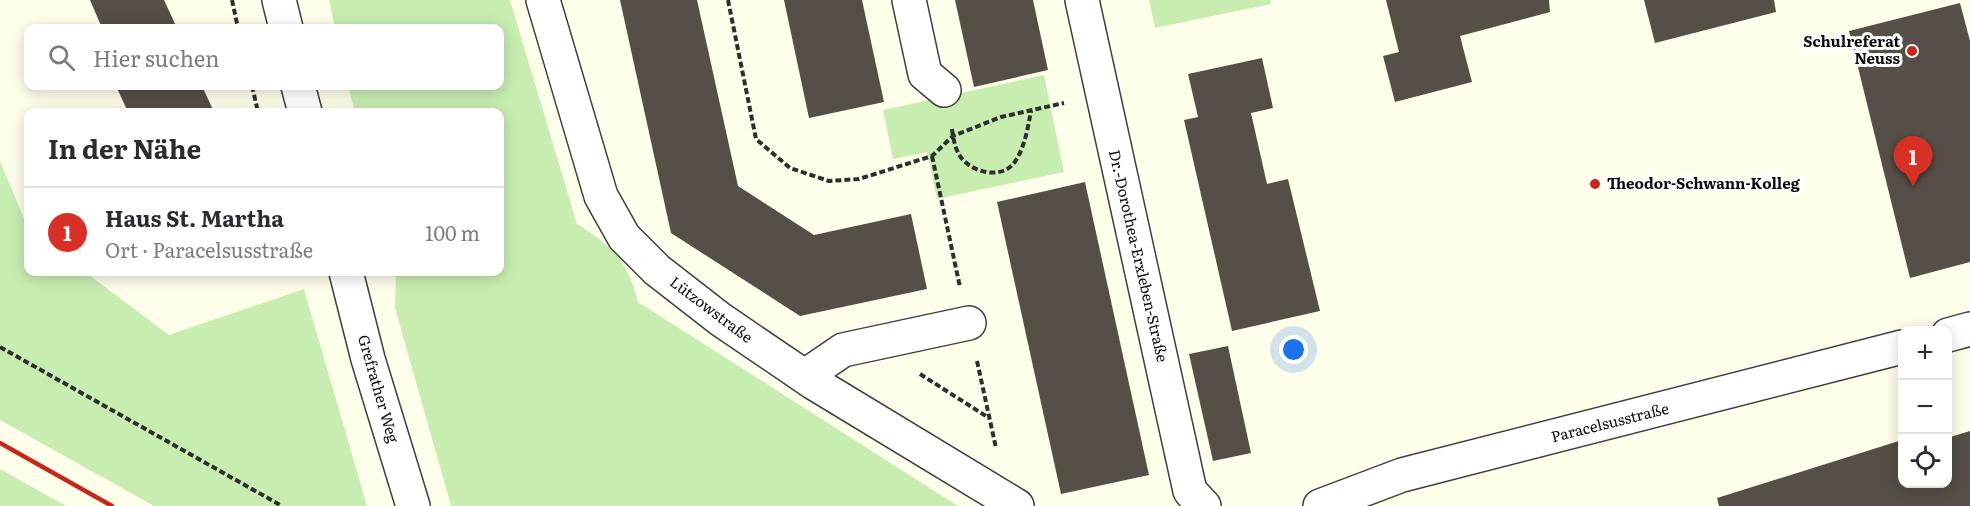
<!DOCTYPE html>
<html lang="de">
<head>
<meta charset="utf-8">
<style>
	body { margin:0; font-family:Literata,serif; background:#f2f2f3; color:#2b2b33 }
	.controls { position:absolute; right:18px; bottom:18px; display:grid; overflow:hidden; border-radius:12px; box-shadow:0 3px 15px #0003 }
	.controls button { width:54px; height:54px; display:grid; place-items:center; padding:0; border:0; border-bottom:2px solid #e1e1e2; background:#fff; color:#2b2b33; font:30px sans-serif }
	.you { position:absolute; left:1294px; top:350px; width:21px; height:21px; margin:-15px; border:4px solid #fff; border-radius:50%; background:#1a73e8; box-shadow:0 0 0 9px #1a73e833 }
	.badge { display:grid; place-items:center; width:39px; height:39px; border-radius:50%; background:#d93025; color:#fff; font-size:20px; font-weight:700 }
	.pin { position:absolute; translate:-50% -50px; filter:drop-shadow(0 2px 3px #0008) }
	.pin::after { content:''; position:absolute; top:32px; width:21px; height:18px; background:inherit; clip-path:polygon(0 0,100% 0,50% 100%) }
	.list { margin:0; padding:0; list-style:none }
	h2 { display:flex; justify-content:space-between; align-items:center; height:78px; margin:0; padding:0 24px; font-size:26px }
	h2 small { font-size:20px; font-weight:400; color:#7c7c81 }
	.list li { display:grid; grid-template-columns:39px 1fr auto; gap:18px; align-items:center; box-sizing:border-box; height:90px; padding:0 24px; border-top:2px solid #e1e1e2 }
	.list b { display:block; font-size:22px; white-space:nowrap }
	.list p { margin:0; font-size:20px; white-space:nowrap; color:#7c7c81 }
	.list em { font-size:20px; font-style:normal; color:#7c7c81 }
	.icon { flex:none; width:33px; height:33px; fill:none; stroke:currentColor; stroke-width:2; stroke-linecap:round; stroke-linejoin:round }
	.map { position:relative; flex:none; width:1970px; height:506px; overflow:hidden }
	.search { position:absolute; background:#fff; box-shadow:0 3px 15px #0003; left:24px; top:24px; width:480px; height:66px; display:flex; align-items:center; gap:15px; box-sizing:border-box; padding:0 21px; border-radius:12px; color:#7c7c81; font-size:22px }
	.panel { position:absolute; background:#fff; box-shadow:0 3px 15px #0003; left:24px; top:108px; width:480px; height:168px; border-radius:12px }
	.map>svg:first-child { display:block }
	.green { fill:#c8edb1 }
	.building { fill:#554f47 }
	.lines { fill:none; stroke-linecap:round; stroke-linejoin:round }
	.minor-casing { stroke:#3f3f3f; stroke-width:36 }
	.path { stroke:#2e2e2e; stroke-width:4; stroke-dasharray:6 3; stroke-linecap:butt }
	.minor { stroke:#fff; stroke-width:33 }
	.rail { stroke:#c82718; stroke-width:4.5 }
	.poi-dot { fill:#c82718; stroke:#fff; stroke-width:2 }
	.labels { text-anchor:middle; stroke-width:6; stroke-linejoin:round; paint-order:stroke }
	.poi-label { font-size:15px; font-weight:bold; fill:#0c0c0c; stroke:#fff; text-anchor:end }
	.street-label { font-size:15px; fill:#0c0c0c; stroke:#fff }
</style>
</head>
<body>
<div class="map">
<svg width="1970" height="506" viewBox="0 0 1970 506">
	<rect width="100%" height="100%" fill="#fffeeb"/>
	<g class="green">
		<path d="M 329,0 L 510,0 L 577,224 C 612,246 628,260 638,302 L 958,506 L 451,506 L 395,308 L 396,272 L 500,272 L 500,112 L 355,112 L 348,86 L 500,86 L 500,28 L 335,28 Z"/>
		<polygon points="1149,0 1270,0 1271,4 1155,28"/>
		<polygon points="1044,75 1064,172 937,199 927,152 893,159 883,110"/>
		<polygon points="0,161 28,228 28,272 85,272 169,335 304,289 367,506 154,506 0,420"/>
		<polygon points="0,469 66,506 0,506"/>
	</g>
	<g class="building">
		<polygon points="90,0 164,0 177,28 102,28"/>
		<polygon points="620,0 697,0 738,186 814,235 911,214 927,289 800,316 671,233"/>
		<polygon points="784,0 862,0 884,102 809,118"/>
		<polygon points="955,0 1033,0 1048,70 974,87"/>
		<polygon points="1386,0 1549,0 1550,12 1460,36 1472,82 1395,102 1383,56 1399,52"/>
		<polygon points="1644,0 1774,0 1776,12 1655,43"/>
		<polygon points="1960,3 1970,41 1970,262 1910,278 1849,31"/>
		<polygon points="1262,58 1273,108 1251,113 1267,184 1288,179 1320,311 1232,331 1184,120 1198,117 1188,74"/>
		<polygon points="116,86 202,86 214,112 128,112"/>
		<polygon points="1085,182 1149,475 1061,494 997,202"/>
		<polygon points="1228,346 1251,453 1213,461 1189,354"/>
		<polygon points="1970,431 1970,506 1719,506 1717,498 1902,440 1902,483 1947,483 1947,438"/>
	</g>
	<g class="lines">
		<g class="minor-casing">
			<g id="minor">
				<polyline points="279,0 286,28"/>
				<polyline points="543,0 601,196 624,237 657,270 720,319 814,383 1017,506"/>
				<polyline points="909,0 925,74 944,90"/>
				<polyline points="1082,0 1190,491 1204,506"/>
				<polyline points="298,86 305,112"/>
				<polyline points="346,272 368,359 413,506"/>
				<polyline points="1948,335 1970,329"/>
				<polyline points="805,376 843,350 969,323"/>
				<polyline points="1320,506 1402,475 1902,347"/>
			</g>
		</g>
		<g class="path">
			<polyline points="232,0 238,28"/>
			<polyline points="728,0 756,139 790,168 829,181 859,179 932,156 953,136 1001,117 1064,103"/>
			<polyline points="252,86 258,112"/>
			<path d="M 952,129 C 953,137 955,149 960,156 C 971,173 1004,181 1016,160 C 1025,146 1028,127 1031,111"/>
			<polyline points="932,156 960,287"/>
			<polyline points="0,347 282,506"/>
			<polyline points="977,361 996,448"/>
			<polyline points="920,374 989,418"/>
		</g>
		<use href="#minor" class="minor"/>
		<polyline class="rail" points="0,443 112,506"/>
	</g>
	<g class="poi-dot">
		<circle cx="1912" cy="51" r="6"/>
		<circle cx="1595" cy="184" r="6"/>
	</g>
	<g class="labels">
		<g class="poi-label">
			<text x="1900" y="47">Schulreferat<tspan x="1900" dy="17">Neuss</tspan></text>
			<text x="1607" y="189" text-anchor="start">Theodor-Schwann-Kolleg</text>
		</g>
		<g class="street-label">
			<text transform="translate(1138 256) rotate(77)" y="5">Dr.-Dorothea-Erxleben-Straße</text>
			<text transform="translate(711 310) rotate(37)" y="5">Lützowstraße</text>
			<text transform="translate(378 389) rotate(74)" y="5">Grefrather Weg</text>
			<text transform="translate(1610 423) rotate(-14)" y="5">Paracelsusstraße</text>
		</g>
	</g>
</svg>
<div class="controls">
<button>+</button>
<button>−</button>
<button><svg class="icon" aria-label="locate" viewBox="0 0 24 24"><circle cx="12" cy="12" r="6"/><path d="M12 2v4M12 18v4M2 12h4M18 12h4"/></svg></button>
</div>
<div class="you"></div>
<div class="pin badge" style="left:1913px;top:186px">1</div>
<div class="search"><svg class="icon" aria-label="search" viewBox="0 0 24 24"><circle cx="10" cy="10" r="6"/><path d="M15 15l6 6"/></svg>Hier suchen</div>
<section class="panel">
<h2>In der Nähe<small></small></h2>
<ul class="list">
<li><span class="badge">1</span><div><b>Haus St. Martha</b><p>Ort · Paracelsusstraße</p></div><em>100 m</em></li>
</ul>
</section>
</div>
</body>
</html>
